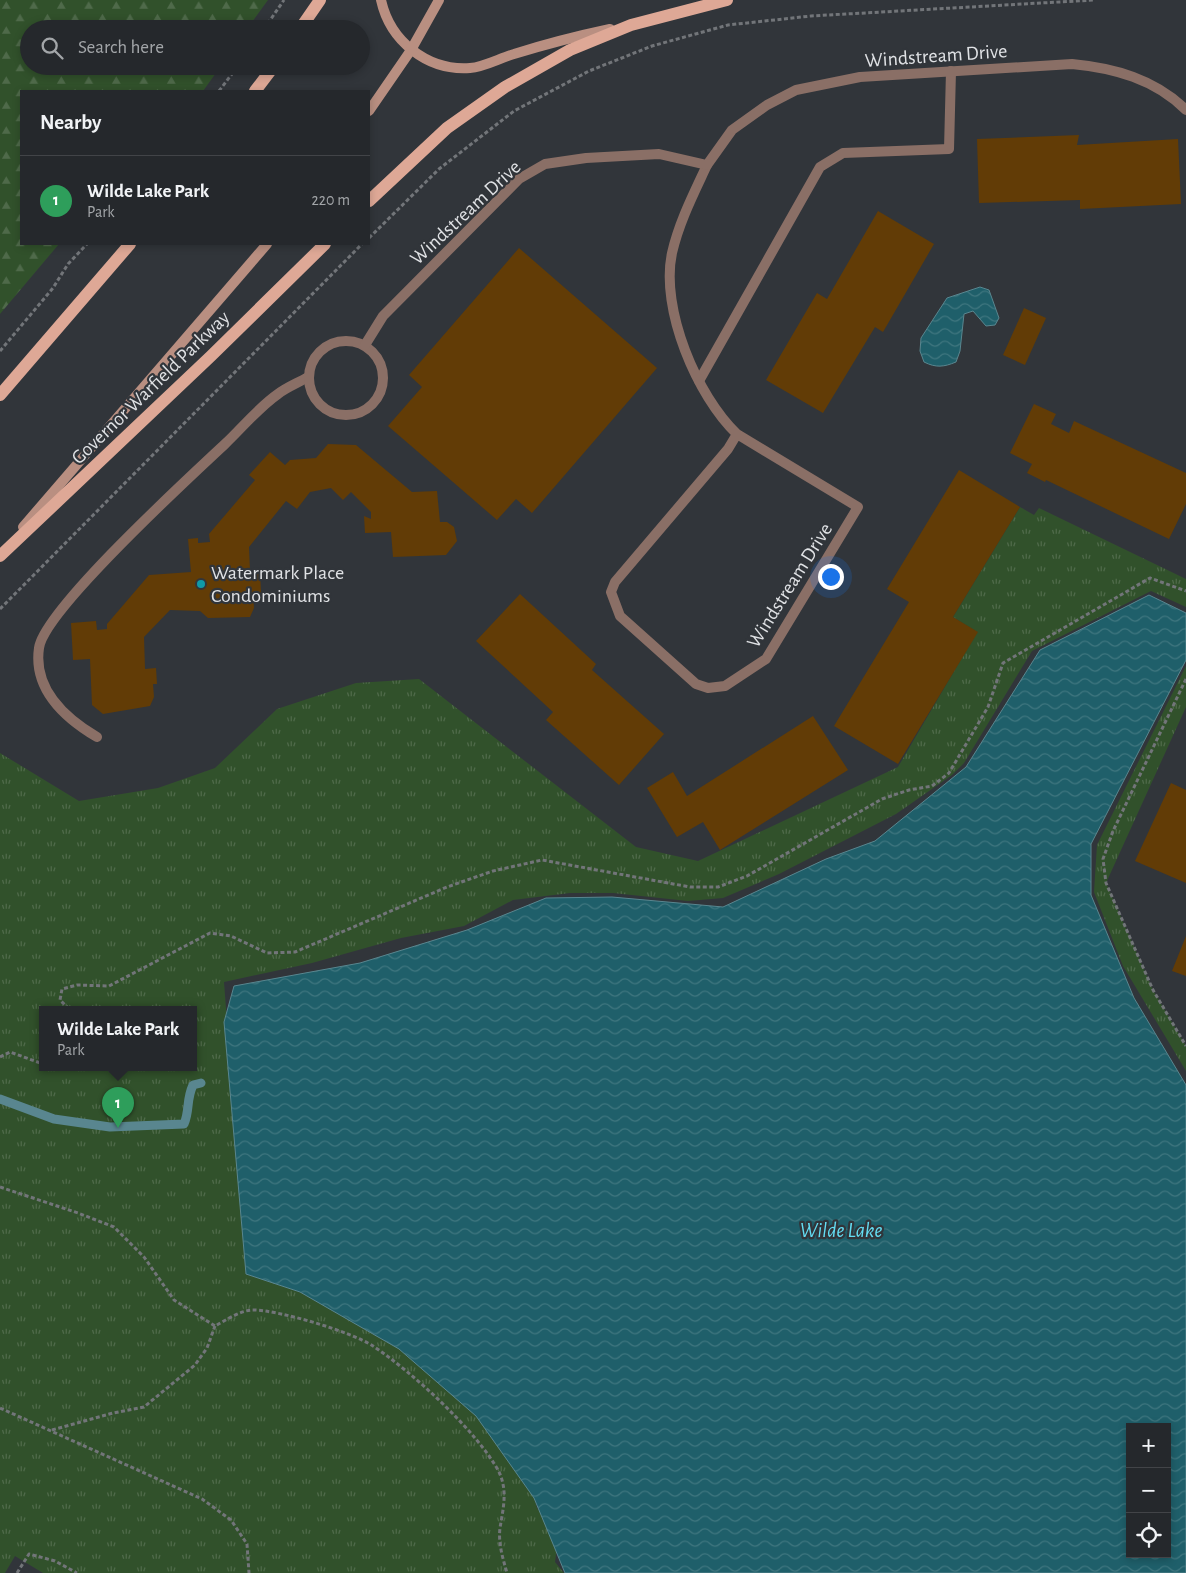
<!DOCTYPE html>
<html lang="en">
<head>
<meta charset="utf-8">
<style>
	body { margin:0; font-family:"Alegreya Sans",sans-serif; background:#313438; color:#f1f3f6 }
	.controls { position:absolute; right:15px; bottom:15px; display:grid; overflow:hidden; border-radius:0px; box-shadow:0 2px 8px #0003 }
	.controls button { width:45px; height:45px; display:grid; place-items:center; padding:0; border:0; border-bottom:1px solid #424448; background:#25282c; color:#f1f3f6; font:25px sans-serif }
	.you { position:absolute; left:830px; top:576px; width:18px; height:18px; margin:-12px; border:4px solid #fff; border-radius:50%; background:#1a73e8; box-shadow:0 0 0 8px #1a73e833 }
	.badge { display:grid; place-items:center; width:32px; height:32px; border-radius:50%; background:#f19ab1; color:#fff; font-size:16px; font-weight:700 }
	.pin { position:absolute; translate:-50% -41px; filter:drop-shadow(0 1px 2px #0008) }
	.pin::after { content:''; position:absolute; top:26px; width:18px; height:15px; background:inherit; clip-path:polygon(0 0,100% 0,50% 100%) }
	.popup { position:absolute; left:39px; top:1006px; width:158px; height:65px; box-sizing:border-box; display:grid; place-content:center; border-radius:0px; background:#25282c; filter:drop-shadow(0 1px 4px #0005); font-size:16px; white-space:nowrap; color:#a3a6a9 }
	.popup b { font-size:19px; color:#f1f3f6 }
	.popup::after { content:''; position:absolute; left:50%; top:100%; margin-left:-10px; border:10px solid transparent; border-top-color:#25282c }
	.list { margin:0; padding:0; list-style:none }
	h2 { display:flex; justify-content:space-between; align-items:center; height:65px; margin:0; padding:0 20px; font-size:21px }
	h2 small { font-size:16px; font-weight:400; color:#a3a6a9 }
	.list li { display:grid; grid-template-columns:32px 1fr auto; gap:15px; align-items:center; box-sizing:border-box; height:90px; padding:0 20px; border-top:1px solid #424448 }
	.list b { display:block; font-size:19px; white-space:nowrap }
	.list p { margin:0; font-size:16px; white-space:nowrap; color:#a3a6a9 }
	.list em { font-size:16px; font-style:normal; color:#a3a6a9 }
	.icon { flex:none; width:28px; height:28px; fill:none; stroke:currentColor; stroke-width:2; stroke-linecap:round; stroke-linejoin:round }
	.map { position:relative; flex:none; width:1186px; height:1573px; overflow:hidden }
	.search { position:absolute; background:#25282c; box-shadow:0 2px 8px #0003; left:20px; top:20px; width:350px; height:55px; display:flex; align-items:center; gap:12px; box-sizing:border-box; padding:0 18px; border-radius:28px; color:#a3a6a9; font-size:19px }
	.panel { position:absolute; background:#25282c; box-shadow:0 2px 8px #0003; left:20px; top:90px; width:350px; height:155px; border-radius:0px }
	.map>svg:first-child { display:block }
	.forest { fill:url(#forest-firs) }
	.park { fill:url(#park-tufts); fill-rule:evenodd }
	.water { fill:url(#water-waves); stroke:#59868f; fill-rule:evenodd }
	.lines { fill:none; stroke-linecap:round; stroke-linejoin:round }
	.stream { stroke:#59868f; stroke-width:9 }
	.building { fill:#623c06 }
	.path { stroke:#727579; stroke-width:3; stroke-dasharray:4 2.5; stroke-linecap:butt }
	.lane { stroke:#8a6f66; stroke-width:10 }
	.street { stroke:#8a6f66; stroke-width:10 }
	.secondary { stroke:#b98f81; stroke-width:10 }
	.primary { stroke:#dea896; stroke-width:12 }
	.culture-dot { fill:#0f9aa8; stroke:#31353a; stroke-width:2 }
	.labels { text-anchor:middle; stroke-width:4.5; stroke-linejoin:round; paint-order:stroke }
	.street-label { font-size:20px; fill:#e0e2e5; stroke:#31353a }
	.poi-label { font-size:20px; fill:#e0e2e5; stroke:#31353a; text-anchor:start }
	.water-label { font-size:21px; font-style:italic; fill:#63ddf3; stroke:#31353a }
</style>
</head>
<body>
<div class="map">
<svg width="1186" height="1573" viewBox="0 0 1186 1573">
	<defs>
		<pattern id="forest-firs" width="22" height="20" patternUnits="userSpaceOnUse" patternTransform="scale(1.25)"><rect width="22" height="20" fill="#31512b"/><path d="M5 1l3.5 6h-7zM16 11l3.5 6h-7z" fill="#4f6a4a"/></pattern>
		<pattern id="park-tufts" width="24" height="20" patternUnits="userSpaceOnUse" patternTransform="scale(1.25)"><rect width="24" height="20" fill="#31512b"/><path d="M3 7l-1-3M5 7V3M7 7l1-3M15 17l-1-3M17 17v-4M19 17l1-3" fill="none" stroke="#4f6a4a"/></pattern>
		<pattern id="water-waves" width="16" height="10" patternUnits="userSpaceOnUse" patternTransform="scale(1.25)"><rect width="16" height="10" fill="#1f5f6a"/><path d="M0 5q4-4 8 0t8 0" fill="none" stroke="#3f767f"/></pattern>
	</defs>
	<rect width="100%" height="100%" fill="#31353a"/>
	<polygon class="forest" points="0,0 268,0 247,29 29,29 29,66 221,66 203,91 21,91 21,244 59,244 0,314"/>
	<g class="park">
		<path d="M 1020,507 L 1034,515 L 1039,508 L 1186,579 L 1186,607 L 1151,591 L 1032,651 L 964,763 L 952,775 L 896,814 L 779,874 L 723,898 L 688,901 L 613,893 L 570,893 L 513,900 L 464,926 L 401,938 L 312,963 L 224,982 L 246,1274 L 300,1292 L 399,1349 L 437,1379 L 477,1416 L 530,1481 L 537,1508 L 549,1525 L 557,1547 L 555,1562 L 564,1573 L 43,1573 L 15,1556 L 5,1573 L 0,1573 L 0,753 L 79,801 L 158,788 L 215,768 L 277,709 L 356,683 L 419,679 L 636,847 L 698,861 L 898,767 L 977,632 L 953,617 ZM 43,1009 L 193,1009 L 193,1067 L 43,1067 Z"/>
		<polygon points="1186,666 1186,707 1106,883 1153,990 1186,1046 1186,1071 1123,966 1094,892 1097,845"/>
	</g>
	<g class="water">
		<path d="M 980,287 L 989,290 L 999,318 L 995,325 L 986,326 L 973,311 L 964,314 L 960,351 L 956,362 C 944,367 936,368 924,362 L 920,351 L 921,338 L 947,298 Z"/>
		<path d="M 1149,595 L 1186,613 L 1186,660 L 1091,844 L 1091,895 L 1134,998 L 1186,1085 L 1186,1573 L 565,1573 L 534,1498 L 476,1416 L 399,1349 L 300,1292 L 246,1274 L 224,1022 L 234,986 L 360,963 L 467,930 L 546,898 L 612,897 L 723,907 L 826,859 L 875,841 L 966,767 L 1040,650 ZM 1130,1427 L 1167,1427 L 1167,1554 L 1130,1554 Z"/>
	</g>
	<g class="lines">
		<path class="stream" d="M 0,1099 L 54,1119 L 110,1127 L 184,1124 C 190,1110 186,1100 193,1085 L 201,1083"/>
	</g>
	<g class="building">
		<polygon points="1079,135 1077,145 1178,139 1181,204 1080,209 1080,200 979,203 977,139"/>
		<polygon points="878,211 934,244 883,332 875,327 823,413 766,380 817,293 827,299"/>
		<polygon points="519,248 657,368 532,513 516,499 497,520 388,426 422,387 409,375"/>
		<polygon points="1024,308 1046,318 1025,365 1003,355"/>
		<polygon points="1034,404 1056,414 1051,424 1069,433 1074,421 1186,473 1186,504 1169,539 1046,480 1045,482 1027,473 1032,464 1010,453"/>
		<polygon points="328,444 356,445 412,492 437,491 440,522 447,522 454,527 457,541 446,555 393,557 391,532 365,533 364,516 371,519 371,512 351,492 343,500 331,488 310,492 297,509 286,501 249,547 250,571 260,570 261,593 253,593 254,608 250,617 208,618 200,611 170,610 144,637 145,669 156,668 157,684 153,684 154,697 150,706 103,714 92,705 90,659 73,660 71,623 96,621 97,630 107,629 107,624 149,575 191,572 188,539 198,538 198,543 210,542 209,534 255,480 249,475 270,452 285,465 290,460 316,458"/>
		<polygon points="959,470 1020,507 953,617 978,632 898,764 834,726 909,602 887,589"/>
		<polygon points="520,594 596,664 592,670 664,734 619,785 546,720 553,712 476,641"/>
		<polygon points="813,716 848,770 720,850 703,822 677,837 647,788 673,772 687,796"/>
		<polygon points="1171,783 1186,790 1186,883 1135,861"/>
		<polygon points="1186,936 1186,976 1172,971"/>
	</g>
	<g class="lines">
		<g class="path">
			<polyline points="264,29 284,0"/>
			<polyline points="219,91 238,66"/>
			<polyline points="369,238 439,169 514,111 589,71 652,46 728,25 811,16 1094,0"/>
			<polyline points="0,351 53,288 68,264 87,244"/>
			<polyline points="0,609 362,244"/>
			<polyline points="1186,679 1113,831 1103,859 1106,883 1153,990 1186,1046"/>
			<polyline points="69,1009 60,1000 62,989 77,985 109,986 210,933 231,936 267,953 295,952 447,887 493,871 542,860 690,887 718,887 747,876 882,799 909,790 932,786 949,773 988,707 1003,663 1150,578 1186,591"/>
			<polyline points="0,1057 10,1052 43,1064"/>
			<path d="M 0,1187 L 78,1213 L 114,1227 L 144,1257 L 174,1300 L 215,1326 C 226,1320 241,1310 253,1310 C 279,1310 352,1332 373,1346 C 411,1371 478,1432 499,1472 C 508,1491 503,1509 500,1528 C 498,1543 503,1559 507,1573"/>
			<polyline points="0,1408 202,1499 231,1520 247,1544 249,1573"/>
			<polyline points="52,1430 113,1413 144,1407 195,1365 207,1348 215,1326"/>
			<polyline points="17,1573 29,1554 55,1561 77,1573"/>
		</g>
		<g class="lane">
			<polyline points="699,381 820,167 843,153 949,149 951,71"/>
			<path d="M 97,737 C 65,718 33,689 39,648 C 44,610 191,476 225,444 C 242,428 259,407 278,394 C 287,387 298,383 308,377"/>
		</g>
		<g class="street">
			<path d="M 707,165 C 694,193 679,222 672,253 C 660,309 697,396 737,434 L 728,449 L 615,582 L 611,592 L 620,616 L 696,684 L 708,688 L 725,686 L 766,659 L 858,507 L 737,434"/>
			<circle cx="346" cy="378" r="37"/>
			<path d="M 365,345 L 383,316 L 519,179 L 545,164 L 586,158 L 659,154 L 707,165 L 732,130 L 767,105 L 796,90 L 860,77 L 1072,64 C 1114,68 1155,79 1186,110"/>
		</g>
		<g class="secondary">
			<path d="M 381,0 C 390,41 427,71 470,68 C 484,67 500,58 514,54 C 546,44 577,36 610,29"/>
			<polyline points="369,111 411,50 439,0"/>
			<polyline points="23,527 267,244"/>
		</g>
		<g class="primary">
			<polyline points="300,29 320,0"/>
			<polyline points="255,91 274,66"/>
			<polyline points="369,201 447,128 505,87 570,50 631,25 727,0"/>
			<polyline points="0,395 130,244"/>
			<polyline points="0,556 211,356 325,244"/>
		</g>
	</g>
	<circle class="culture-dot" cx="201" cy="584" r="5"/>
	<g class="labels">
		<g class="street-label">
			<text transform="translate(936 55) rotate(-4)" y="7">Windstream Drive</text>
			<text transform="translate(465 212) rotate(-43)" y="7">Windstream Drive</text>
			<text transform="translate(150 387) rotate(-44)" y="7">Governor Warfield Parkway</text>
			<text transform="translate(789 585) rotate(-58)" y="7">Windstream Drive</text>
		</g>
		<g class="poi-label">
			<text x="211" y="579">Watermark Place<tspan x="211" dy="23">Condominiums</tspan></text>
		</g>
		<g class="water-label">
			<text x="841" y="1237">Wilde Lake</text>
		</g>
	</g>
</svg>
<div class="controls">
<button>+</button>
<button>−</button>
<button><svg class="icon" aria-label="locate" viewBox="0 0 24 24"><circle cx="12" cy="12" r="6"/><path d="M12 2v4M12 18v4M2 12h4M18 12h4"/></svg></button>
</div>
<div class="you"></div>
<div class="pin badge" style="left:118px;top:1128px;background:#2e9e5b">1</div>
<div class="popup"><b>Wilde Lake Park</b>Park</div>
<div class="search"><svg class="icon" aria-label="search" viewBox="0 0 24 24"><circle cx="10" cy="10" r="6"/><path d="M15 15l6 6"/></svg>Search here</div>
<section class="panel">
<h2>Nearby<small></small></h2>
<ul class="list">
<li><span class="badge" style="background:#2e9e5b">1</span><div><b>Wilde Lake Park</b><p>Park</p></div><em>220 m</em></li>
</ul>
</section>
</div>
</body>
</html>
